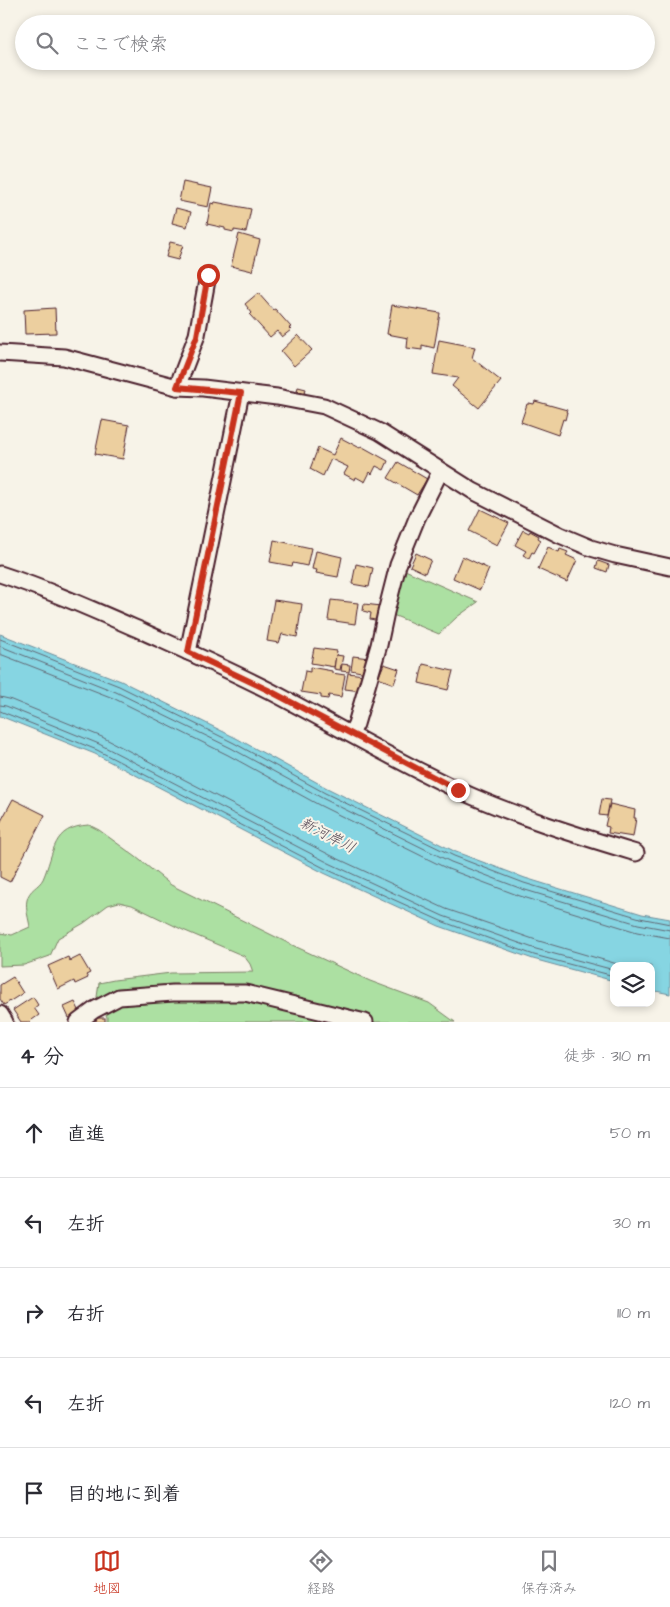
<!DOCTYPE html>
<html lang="ja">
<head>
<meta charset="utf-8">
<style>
	body { margin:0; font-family:"Architects Daughter","Klee One",sans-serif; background:#f2f2f3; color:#2b2b33 }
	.controls { position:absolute; right:15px; bottom:15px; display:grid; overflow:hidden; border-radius:10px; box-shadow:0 2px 8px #0003 }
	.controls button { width:45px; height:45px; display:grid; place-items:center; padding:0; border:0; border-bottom:1px solid #e1e1e2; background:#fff; color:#2b2b33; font:25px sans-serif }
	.stop { position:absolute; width:15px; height:15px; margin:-11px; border:4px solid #c8321e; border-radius:50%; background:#fff }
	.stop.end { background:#c8321e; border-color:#fff; box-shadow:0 1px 5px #0008 }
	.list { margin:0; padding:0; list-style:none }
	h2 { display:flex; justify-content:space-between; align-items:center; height:65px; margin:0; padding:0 20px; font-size:21px }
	h2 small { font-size:16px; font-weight:400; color:#7c7c81 }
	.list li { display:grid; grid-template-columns:32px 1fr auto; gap:15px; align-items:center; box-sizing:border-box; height:90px; padding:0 20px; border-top:1px solid #e1e1e2 }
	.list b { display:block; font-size:19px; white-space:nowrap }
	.list em { font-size:16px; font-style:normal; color:#7c7c81 }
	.icon { flex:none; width:28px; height:28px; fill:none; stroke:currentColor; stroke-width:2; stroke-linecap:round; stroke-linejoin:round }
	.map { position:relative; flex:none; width:670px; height:1022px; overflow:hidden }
	.search { position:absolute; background:#fff; box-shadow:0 2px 8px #0003; left:15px; right:15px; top:15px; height:55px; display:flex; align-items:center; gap:12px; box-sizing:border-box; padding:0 18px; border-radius:28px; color:#7c7c81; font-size:19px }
	.sheet { height:515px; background:#fff }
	nav { display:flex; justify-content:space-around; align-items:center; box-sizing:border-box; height:70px; border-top:1px solid #e1e1e2; background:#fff; font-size:14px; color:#7c7c81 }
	nav a { display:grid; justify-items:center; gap:2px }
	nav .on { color:#c8321e }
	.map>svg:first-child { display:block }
	.green { fill:#ace0a2; stroke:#7b8066 }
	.water { fill:#86d5e2; stroke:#6e8c99 }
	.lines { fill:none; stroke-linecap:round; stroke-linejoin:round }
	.shore { stroke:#626874; stroke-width:1 }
	.building { fill:#eccf9f; stroke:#4a1f2b }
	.minor-casing { stroke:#4a1f2b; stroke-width:19 }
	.minor { stroke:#f7f3e8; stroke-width:15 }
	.route { stroke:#c8321e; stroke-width:6 }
	.labels { text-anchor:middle; stroke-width:4; stroke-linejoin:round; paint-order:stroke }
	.water-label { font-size:15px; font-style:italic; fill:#594c59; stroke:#f7f3e8 }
</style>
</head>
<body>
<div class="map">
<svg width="670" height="1022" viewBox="0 0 670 1022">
	<rect width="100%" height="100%" fill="#f7f3e8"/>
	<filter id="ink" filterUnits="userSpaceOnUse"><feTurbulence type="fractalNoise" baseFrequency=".02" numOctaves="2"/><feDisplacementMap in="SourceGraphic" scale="10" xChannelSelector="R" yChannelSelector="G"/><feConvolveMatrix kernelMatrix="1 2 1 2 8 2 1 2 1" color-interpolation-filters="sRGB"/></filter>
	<g filter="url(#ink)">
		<g class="green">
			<polygon points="405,570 478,602 457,617 439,634 393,615"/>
			<path d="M 89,825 L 99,830 L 136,857 L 171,885 L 290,944 L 370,981 L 429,1003 L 455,1022 L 107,1022 L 107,1017 L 97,997 L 99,983 L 114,980 L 171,973 L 253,972 L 250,964 L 244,956 L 183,930 L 132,905 L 119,902 L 108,905 L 84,923 L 58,938 L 50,956 L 24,965 L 0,966 L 0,933 L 12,935 L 30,927 C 29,920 25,908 27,900 C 29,889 39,887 43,879 C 55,852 51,827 89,825 Z"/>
		</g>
		<polygon class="water" points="0,634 121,681 236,738 327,788 456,852 525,878 642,914 670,919 670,994 651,990 651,966 614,966 614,981 533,959 439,926 324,873 95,754 0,716"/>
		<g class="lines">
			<g class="shore">
				<polyline points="0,639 119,686 234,743 325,793 454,856 524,883 640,918 670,924"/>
				<polyline points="0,646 116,692 231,748 322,798 451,862 522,889 638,924 670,930"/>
				<polyline points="0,654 113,698 228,755 319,805 448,869 520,896 637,932 670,938"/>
				<polyline points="0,697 9,699 102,737 332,856 446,909 539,941 624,966"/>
				<polyline points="0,705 6,706 99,744 329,863 443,916 536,949 614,970"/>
				<polyline points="0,711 97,750 326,869 441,921 534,955 614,976"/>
			</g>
		</g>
		<g class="building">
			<polygon points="183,182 212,188 208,207 179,201"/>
			<polygon points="215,202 251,209 246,232 234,230 234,232 225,230 225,228 207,224 211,203 214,204"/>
			<polygon points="176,208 191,212 187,227 172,223"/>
			<polygon points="239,234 260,240 252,271 231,266"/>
			<polygon points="170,242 183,245 178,260 166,257"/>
			<polygon points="258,293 273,310 275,309 291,327 289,328 291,330 282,337 277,331 270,337 250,315 252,313 245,304"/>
			<polygon points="392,305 440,313 434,348 422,345 422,350 407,348 408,338 387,334"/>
			<polygon points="55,308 56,333 25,334 24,310"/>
			<polygon points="298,335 312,350 294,366 281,351"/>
			<polygon points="439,340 475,347 472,358 501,381 479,408 452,386 458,378 433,374"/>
			<polygon points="298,387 306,389 304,394 297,391"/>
			<polygon points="535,401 567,410 566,412 567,412 565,420 563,419 558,435 521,422 527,404 529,404 529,403 534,404"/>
			<polygon points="102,420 129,425 123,459 95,454"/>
			<polygon points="341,438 360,448 361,446 388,461 384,470 376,466 372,474 370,472 365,482 356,477 355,480 344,474 348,467 331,459 323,476 310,469 318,448 333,455"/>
			<polygon points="398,462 427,479 417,495 388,478"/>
			<polygon points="480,509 509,523 497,545 469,531"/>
			<polygon points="523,530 529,533 530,531 539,536 538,538 541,540 534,553 532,552 529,558 523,555 526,551 515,545"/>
			<polygon points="274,540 311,548 307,566 293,563 292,566 270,562"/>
			<polygon points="548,547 559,552 560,549 568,552 566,555 577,560 567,582 538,569"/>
			<polygon points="316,551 342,557 338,577 316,573 317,570 312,569"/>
			<polygon points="416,553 431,560 425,573 410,566"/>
			<polygon points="462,556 489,569 480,590 453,578"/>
			<polygon points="598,561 609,565 607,572 596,568"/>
			<polygon points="356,564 373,568 369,587 352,584"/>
			<polygon points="274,600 302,604 297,637 282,634 279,643 267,641"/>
			<polygon points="331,600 358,603 355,624 328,620"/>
			<polygon points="364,604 381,606 379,621 370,619 371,613 363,611"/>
			<polygon points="314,648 337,651 334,667 311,663"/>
			<polygon points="336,655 343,656 340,670 334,669"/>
			<polygon points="353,656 369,658 366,673 351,670"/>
			<polygon points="342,664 350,665 349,672 341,671"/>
			<polygon points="384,664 399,669 394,684 378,678"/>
			<polygon points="423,664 453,671 448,690 419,683"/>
			<polygon points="310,667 332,671 332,673 345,675 341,697 329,695 328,699 321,698 321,695 301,692 305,671 310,672"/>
			<polygon points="348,673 364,675 361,691 345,689"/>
			<polygon points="13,799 45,815 10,882 0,877 0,823"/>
			<polygon points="602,799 610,800 607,816 599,815"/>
			<polygon points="610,804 635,810 634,818 636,818 633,837 608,833 609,827 605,826"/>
			<polygon points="80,956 90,973 86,975 88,978 75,984 74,981 58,989 48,966 68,957 70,961"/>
			<polygon points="13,977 23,993 4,1005 0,999 0,985"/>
			<polygon points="33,997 38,1005 34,1008 39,1015 29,1022 21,1022 13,1010"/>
			<polygon points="75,1002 80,1012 69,1018 64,1007"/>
			<rect x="96" y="1018" width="9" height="4"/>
		</g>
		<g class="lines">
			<g class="minor-casing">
				<g id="minor">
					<polyline points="0,353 64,357 177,387 203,388 277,397 324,406 380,432 473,491 560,535 591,548 615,555 670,567"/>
					<polyline points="177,387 197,335 208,275"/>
					<path d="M 0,574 C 49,590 96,611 144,632 C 186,651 229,670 270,691 C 333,724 394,760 458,790 C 515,816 576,835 636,853"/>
					<polyline points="188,652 241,393"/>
					<polyline points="351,734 356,724 379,645 386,612 398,565 417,518 440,472"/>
					<polyline points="0,1014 5,1022"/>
					<polyline points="78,1022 94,1010 119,997 173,993 245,993 365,1022"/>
				</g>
			</g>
			<use href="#minor" class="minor"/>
		</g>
	</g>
	<g class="lines" filter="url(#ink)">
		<polyline class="route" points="208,275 197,336 177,387 241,393 188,652 268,690 458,790"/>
	</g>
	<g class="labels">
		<g class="water-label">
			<text transform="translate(328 835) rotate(27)" y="5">新河岸川</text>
		</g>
	</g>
</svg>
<div class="controls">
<button><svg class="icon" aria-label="layers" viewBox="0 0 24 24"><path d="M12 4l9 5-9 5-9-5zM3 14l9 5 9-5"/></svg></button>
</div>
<div class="stop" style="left:208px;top:275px"></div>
<div class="stop end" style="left:458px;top:790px"></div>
<div class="search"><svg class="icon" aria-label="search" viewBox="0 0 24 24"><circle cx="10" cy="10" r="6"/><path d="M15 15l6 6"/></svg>ここで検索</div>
</div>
<section class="sheet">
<h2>4 分<small>徒歩 · 310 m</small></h2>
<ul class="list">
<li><svg class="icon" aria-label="ahead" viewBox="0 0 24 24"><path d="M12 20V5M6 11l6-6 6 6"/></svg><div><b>直進</b></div><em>50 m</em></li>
<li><svg class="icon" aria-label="left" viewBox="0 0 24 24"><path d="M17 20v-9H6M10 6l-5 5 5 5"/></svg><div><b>左折</b></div><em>30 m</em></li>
<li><svg class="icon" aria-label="right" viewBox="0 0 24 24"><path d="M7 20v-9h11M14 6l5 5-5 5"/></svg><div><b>右折</b></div><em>110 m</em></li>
<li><svg class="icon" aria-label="left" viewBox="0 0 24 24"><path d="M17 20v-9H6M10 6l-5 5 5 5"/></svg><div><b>左折</b></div><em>120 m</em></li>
<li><svg class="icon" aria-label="arrive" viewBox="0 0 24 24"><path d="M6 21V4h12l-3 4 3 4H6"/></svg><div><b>目的地に到着</b></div></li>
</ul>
</section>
<nav>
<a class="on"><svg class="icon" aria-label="map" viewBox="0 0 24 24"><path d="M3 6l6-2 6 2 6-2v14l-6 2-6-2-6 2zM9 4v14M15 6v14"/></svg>地図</a>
<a><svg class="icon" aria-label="directions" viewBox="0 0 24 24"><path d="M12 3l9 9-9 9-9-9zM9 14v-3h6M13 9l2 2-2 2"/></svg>経路</a>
<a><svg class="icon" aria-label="saved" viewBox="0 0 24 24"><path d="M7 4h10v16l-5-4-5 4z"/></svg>保存済み</a>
</nav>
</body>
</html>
